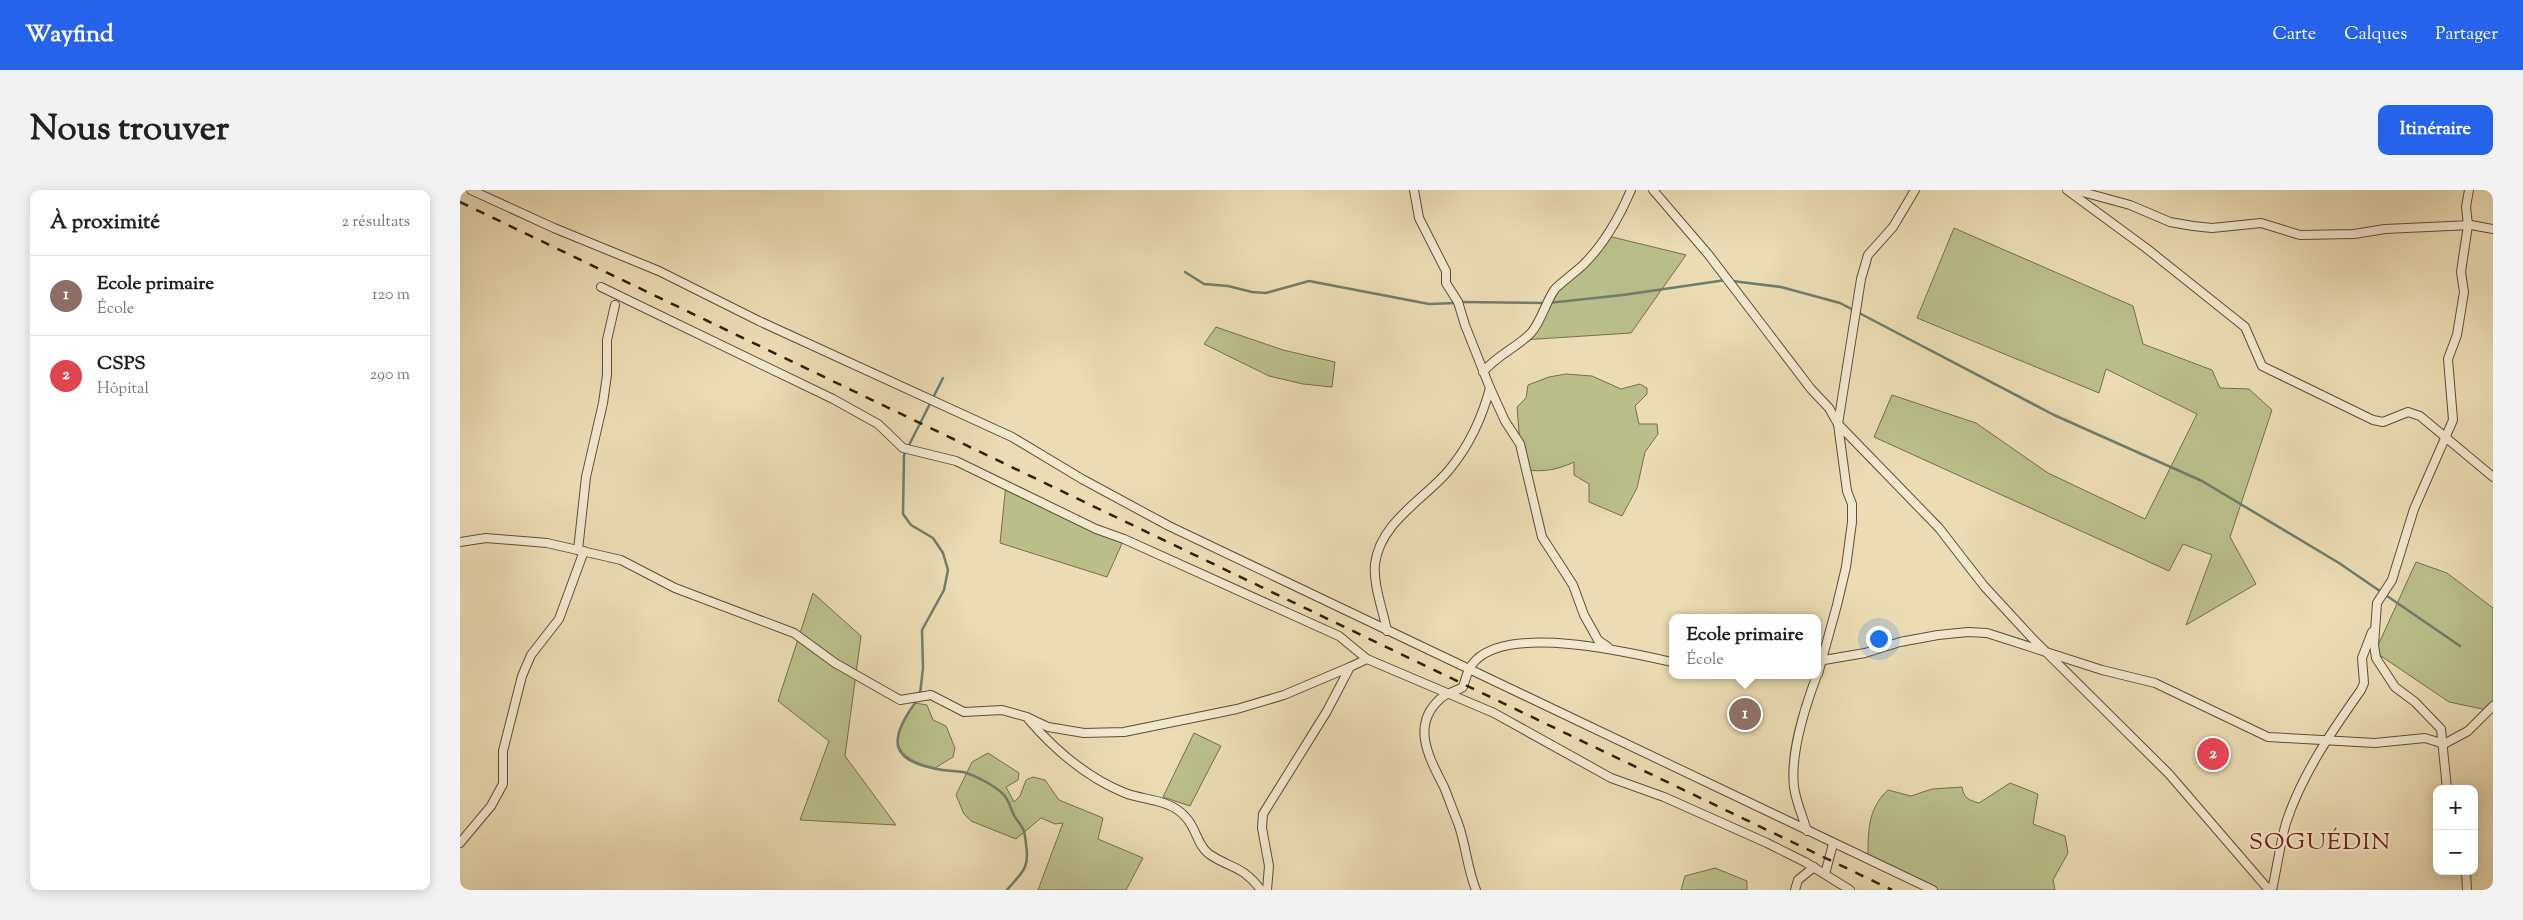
<!DOCTYPE html>
<html lang="fr">
<head>
<meta charset="utf-8">
<style>
	body { margin:0; font-family:"Sorts Mill Goudy",serif; background:#f2f2f2; color:#202124 }
	.controls { position:absolute; right:15px; bottom:15px; display:grid; overflow:hidden; border-radius:10px; box-shadow:0 2px 12px #0003 }
	.controls button { width:45px; height:45px; display:grid; place-items:center; padding:0; border:0; border-bottom:1px solid #e0e0e0; background:#fff; color:#202124; font:25px sans-serif }
	.you { position:absolute; left:1418px; top:448px; width:18px; height:18px; margin:-12px; border:4px solid #fff; border-radius:50%; background:#1a73e8; box-shadow:0 0 0 8px #1a73e833 }
	.badge { display:grid; place-items:center; width:32px; height:32px; border-radius:50%; background:#2563eb; color:#fff; font-size:16px; font-weight:700 }
	.pin { position:absolute; translate:-50% -50%; border:2px solid #fff; box-shadow:0 1px 5px #0006 }
	.popup { position:absolute; left:1209px; top:424px; width:152px; height:65px; box-sizing:border-box; display:grid; place-content:center; border-radius:10px; background:#fff; filter:drop-shadow(0 1px 4px #0005); font-size:16px; white-space:nowrap; color:#757577 }
	.popup b { font-size:19px; color:#202124 }
	.popup::after { content:''; position:absolute; left:50%; top:100%; margin-left:-10px; border:10px solid transparent; border-top-color:#fff }
	.list { margin:0; padding:0; list-style:none }
	h2 { display:flex; justify-content:space-between; align-items:center; height:65px; margin:0; padding:0 20px; font-size:21px }
	h2 small { font-size:16px; font-weight:400; color:#757577 }
	.list li { display:grid; grid-template-columns:32px 1fr auto; gap:15px; align-items:center; box-sizing:border-box; height:80px; padding:0 20px; border-top:1px solid #e0e0e0 }
	.list b { display:block; font-size:19px; white-space:nowrap }
	.list p { margin:0; font-size:16px; white-space:nowrap; color:#757577 }
	.list em { font-size:16px; font-style:normal; color:#757577 }
	.map { position:relative; flex:none; width:2033px; height:700px; overflow:hidden; border-radius:10px }
	header { display:flex; align-items:center; gap:30px; box-sizing:border-box; height:70px; padding:0 25px; background:#2563eb; color:#fff }
	header strong { font-size:24px }
	nav { display:flex; gap:28px; margin-inline-start:auto; font-size:18px }
	.intro { display:flex; align-items:center; justify-content:space-between; box-sizing:border-box; height:120px; padding:0 30px }
	h1 { margin:0; font-size:35px }
	.button { padding:12px 22px; border-radius:10px; background:#2563eb; color:#fff; font-size:18px; font-weight:700 }
	main { display:flex; gap:30px; padding:0 30px }
	aside { flex:1; background:#fff; border-radius:10px; box-shadow:0 2px 12px #0003 }
	.map>svg:first-child { display:block }
	.green { fill:#babf8a; stroke:#766f4a }
	.lines { fill:none; stroke-linecap:round; stroke-linejoin:round }
	.stream { stroke:#6f7d6d; stroke-width:2.5 }
	.street-casing { stroke:#604e35; stroke-width:10 }
	.street { stroke:#f2e8ce; stroke-width:8 }
	.rail { stroke:#311f0b; stroke-width:2.5; stroke-dasharray:9 9; stroke-linecap:butt }
	.labels { text-anchor:middle; stroke-width:4; stroke-linejoin:round; paint-order:stroke }
	.quarter-label { font-size:24px; letter-spacing:1px; fill:#7a1f14; stroke:#f2e8ce }
</style>
</head>
<body>
<header>
<strong>Wayfind</strong>
<nav><a>Carte</a><a>Calques</a><a>Partager</a></nav>
</header>
<div class="intro"><h1>Nous trouver</h1><a class="button">Itinéraire</a></div>
<main>
<aside>
<h2>À proximité<small>2 résultats</small></h2>
<ul class="list">
<li><span class="badge" style="background:#8d6e63">1</span><div><b>Ecole primaire</b><p>École</p></div><em>120 m</em></li>
<li><span class="badge" style="background:#e0444e">2</span><div><b>CSPS</b><p>Hôpital</p></div><em>290 m</em></li>
</ul>
</aside>
<div class="map">
<svg width="2033" height="700" viewBox="0 0 2033 700">
	<rect width="100%" height="100%" fill="#ebdcb3"/>
	<filter id="stains"><feTurbulence type="fractalNoise" baseFrequency=".004" numOctaves="4"/><feColorMatrix values="0 0 0 0 .2 0 0 0 0 .09 0 0 0 0 .02 0 0 0 .5 -.17"/></filter>
	<radialGradient id="worn" r=".72"><stop offset=".6" stop-color="#630" stop-opacity="0"/><stop offset="1" stop-color="#630" stop-opacity=".3"/></radialGradient>
	<g class="green">
		<polygon points="1494,38 1673,116 1683,154 1752,180 1760,198 1789,199 1812,220 1770,347 1796,394 1726,435 1752,365 1723,354 1709,381 1414,247 1432,205 1516,233 1588,283 1685,329 1737,224 1646,179 1639,203 1457,128"/>
		<polygon points="1148,46 1226,65 1171,143 1062,150 1070,143 1095,99"/>
		<polygon points="756,137 823,160 875,172 872,197 843,194 809,186 744,154"/>
		<path d="M 1106,184 L 1132,186 L 1161,199 L 1180,194 L 1187,198 L 1187,204 L 1175,216 L 1179,234 L 1197,234 L 1198,244 L 1185,262 L 1177,298 L 1162,326 L 1129,312 L 1129,294 L 1114,285 L 1114,272 C 1097,280 1084,282 1066,280 L 1060,254 L 1057,217 L 1066,208 L 1068,195 L 1089,187 Z"/>
		<polygon points="546,294 664,349 647,387 540,353"/>
		<polygon points="1956,372 1987,383 2033,418 2033,516 2027,520 1989,512 1915,462"/>
		<polygon points="353,403 401,446 385,566 436,635 340,630 369,551 318,511"/>
		<path d="M 455,513 L 467,515 L 473,530 L 486,536 L 495,558 L 493,567 L 475,578 C 430,567 429,547 455,513 Z"/>
		<polygon points="734,543 761,556 730,616 703,607"/>
		<polygon points="528,563 559,583 558,590 546,597 554,612 560,606 566,590 573,587 585,590 599,610 643,628 638,649 683,668 666,700 578,700 603,633 595,634 581,628 556,649 511,631 504,624 496,605 512,572"/>
		<path d="M 1550,593 L 1578,604 L 1573,634 L 1605,646 L 1608,663 L 1593,690 L 1595,700 L 1473,700 L 1408,670 C 1408,644 1407,619 1428,600 L 1451,606 L 1472,599 L 1502,597 C 1504,608 1508,610 1519,613 Z"/>
		<polygon points="1255,678 1287,691 1287,700 1221,700 1225,686"/>
	</g>
	<g class="lines">
		<g class="stream">
			<polyline points="725,82 744,94 768,96 792,102 806,103 849,91 969,114 996,113"/>
			<polyline points="1272,91 1321,97 1380,113 1594,225 1742,291 1879,373 2000,456"/>
			<polyline points="1001,112 1088,113 1163,105 1266,90"/>
			<polyline points="460,504 463,478 462,440 484,400 488,380 483,363 473,348 451,335 443,324 444,265 483,188"/>
			<path d="M 458,509 C 427,550 428,572 483,580 C 490,581 496,581 503,582 C 514,585 534,595 543,604 C 550,610 551,623 557,630 C 566,642 564,641 566,654 C 570,679 562,682 547,700"/>
		</g>
		<g class="street-casing">
			<g id="street">
				<polyline points="11,0 94,38 199,81 299,131 552,247 622,289 709,336 1473,700"/>
				<polyline points="954,0 959,28 986,81 986,93 998,112 1005,135 1030,198 1045,231 1060,254 1082,347 1113,395 1124,425 1138,450 1148,457"/>
				<polyline points="1193,0 1248,64 1351,199 1369,218 1378,234 1479,338 1524,396 1572,448 1709,584 1809,700"/>
				<polyline points="1607,0 1686,58 1785,137 1802,176 1913,230 1923,232 1948,222 1960,226 2033,287"/>
				<polyline points="1615,0 1670,15 1710,32 1733,36 1752,38 1801,33 1840,45 1894,44 1925,39 2011,35 2033,39"/>
				<polyline points="141,97 373,209 418,234 443,258 496,271 636,339 664,349 879,446 907,469"/>
				<path d="M 1023,182 C 1037,165 1056,158 1071,143 C 1082,130 1085,113 1095,99 C 1099,94 1117,81 1124,74 C 1145,53 1159,28 1171,0"/>
				<polyline points="0,352 26,348 87,353 161,370 215,398 334,443 375,473 440,510 471,505 504,522 542,520 567,527 588,537 624,543 664,542 777,519 824,505 890,477"/>
				<polyline points="118,360 126,287 143,213 147,185 147,150 155,115"/>
				<path d="M 927,441 C 923,420 913,395 915,374 C 920,332 965,309 989,280 C 1009,256 1022,228 1030,198"/>
				<polyline points="1358,471 1405,463 1440,452 1478,445 1508,442 1527,443 1642,480 1695,493 1808,547 1915,553 1965,548 1984,554 2008,541 2033,516"/>
				<polyline points="1358,484 1377,415 1386,377 1392,332 1392,314 1387,301 1378,234 1401,89 1408,65 1433,37 1455,0"/>
				<path d="M 569,530 C 595,560 628,588 665,603 C 680,609 699,609 713,617 C 738,631 734,653 749,664 C 771,679 782,675 801,700"/>
				<polyline points="1987,599 1981,539 1955,512 1935,497 1916,468 1914,455 1917,413 1932,390 1954,319 1993,230 1988,169 1997,145 2004,102 2001,82 2008,35 2006,17 2009,0"/>
				<path d="M 1347,641 C 1343,627 1336,612 1334,597 C 1330,562 1345,517 1357,485"/>
				<polyline points="0,653 31,616 43,594 43,561 62,486 71,465 99,429 124,361"/>
				<polyline points="2006,681 2007,700"/>
				<polyline points="1365,684 1373,654"/>
				<polyline points="807,700 809,676 802,638 803,624 867,521 890,477 907,469 1034,523 1151,588 1204,607 1307,653 1345,672 1390,700"/>
				<path d="M 1016,700 C 1007,678 1006,655 998,633 C 993,621 989,609 984,597 C 970,569 950,536 980,509 C 987,502 995,502 1003,497 C 1006,488 1008,477 1016,470 C 1052,435 1168,462 1212,472"/>
				<polyline points="1335,700 1338,690 1354,677"/>
				<path d="M 1812,700 C 1817,678 1820,654 1826,633 C 1842,584 1872,541 1901,500 L 1904,493 L 1902,468 L 1912,442"/>
			</g>
		</g>
		<use href="#street" class="street"/>
		<polyline class="rail" points="0,12 1432,700"/>
	</g>
	<g class="labels">
		<g class="quarter-label">
			<text x="1860" y="659">SOGUÉDIN</text>
		</g>
	</g>
	<rect width="100%" height="100%" filter="url(#stains)"/>
	<rect width="100%" height="100%" fill="url(#worn)"/>
</svg>
<div class="controls">
<button>+</button>
<button>−</button>
</div>
<div class="you"></div>
<div class="pin badge" style="left:1285px;top:524px;background:#8d6e63">1</div>
<div class="popup"><b>Ecole primaire</b>École</div>
<div class="pin badge" style="left:1753px;top:564px;background:#e0444e">2</div>
</div>
</main>
</body>
</html>
